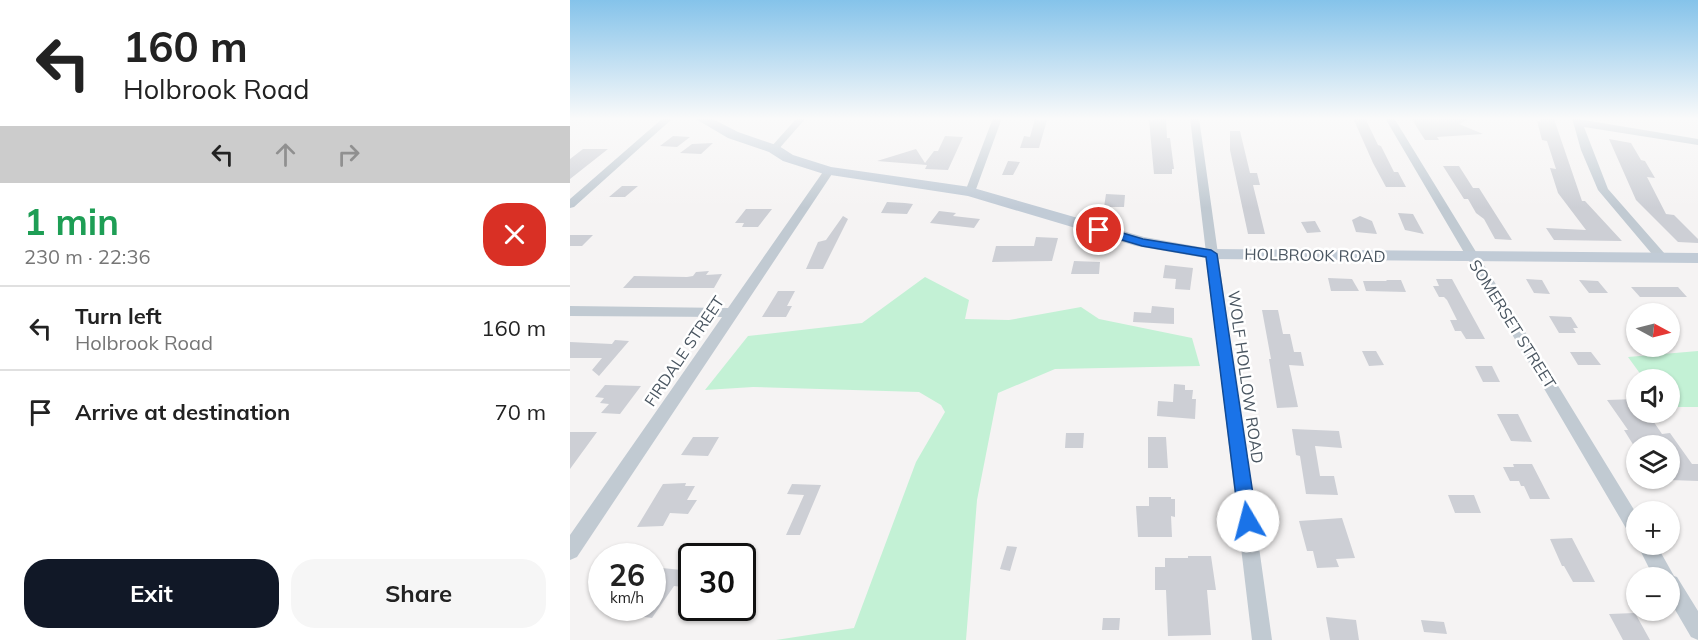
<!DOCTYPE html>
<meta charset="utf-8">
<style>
body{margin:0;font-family:Mulish,sans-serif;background:#f6f6f6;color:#222;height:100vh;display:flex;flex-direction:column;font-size:22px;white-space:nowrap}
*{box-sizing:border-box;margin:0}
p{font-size:20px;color:#767676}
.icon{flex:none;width:33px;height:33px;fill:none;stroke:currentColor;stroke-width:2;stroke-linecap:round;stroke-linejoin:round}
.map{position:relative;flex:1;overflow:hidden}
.drawer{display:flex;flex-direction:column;background:#fff;width:570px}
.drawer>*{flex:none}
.hud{background:#fff;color:#222;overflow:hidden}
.needle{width:39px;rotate:97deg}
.tools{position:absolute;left:1056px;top:303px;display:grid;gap:12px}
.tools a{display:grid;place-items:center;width:54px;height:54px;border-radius:50%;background:#fff;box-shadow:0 2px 4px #0004;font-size:30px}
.speed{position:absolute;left:18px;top:543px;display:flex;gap:12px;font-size:30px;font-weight:700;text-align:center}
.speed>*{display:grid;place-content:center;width:78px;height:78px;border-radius:50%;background:#fff;box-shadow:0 2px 4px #0004;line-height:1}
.speed small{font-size:15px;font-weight:400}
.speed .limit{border:3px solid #111;border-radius:9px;background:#fff;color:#111}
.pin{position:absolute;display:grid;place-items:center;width:51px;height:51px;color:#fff;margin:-26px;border:3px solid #fff;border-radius:50%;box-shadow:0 2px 6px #0007}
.me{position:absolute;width:66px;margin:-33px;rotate:352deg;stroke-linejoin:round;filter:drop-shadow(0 0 4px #0008)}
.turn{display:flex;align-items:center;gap:21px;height:126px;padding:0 24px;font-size:27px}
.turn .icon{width:78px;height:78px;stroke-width:2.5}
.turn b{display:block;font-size:42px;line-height:51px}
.lanes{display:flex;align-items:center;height:57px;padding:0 24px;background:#0003;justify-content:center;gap:30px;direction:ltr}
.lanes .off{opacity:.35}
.round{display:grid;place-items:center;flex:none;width:63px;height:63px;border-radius:24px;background:#f6f6f6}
.summary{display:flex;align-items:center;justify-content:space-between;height:102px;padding:0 24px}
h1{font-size:36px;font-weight:700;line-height:45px;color:#1e9e55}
.primary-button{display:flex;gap:12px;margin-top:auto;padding:12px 24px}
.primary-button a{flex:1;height:69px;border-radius:24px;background:#111827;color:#fff;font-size:24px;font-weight:700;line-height:69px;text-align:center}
.primary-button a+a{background:#f6f6f6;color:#222}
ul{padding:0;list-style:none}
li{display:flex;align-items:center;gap:18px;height:84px;padding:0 24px;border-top:2px solid #e0e0e0}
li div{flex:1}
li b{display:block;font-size:22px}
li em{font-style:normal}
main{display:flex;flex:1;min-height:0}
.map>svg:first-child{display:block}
.green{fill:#c3f1d5}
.building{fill:#cdcfd5}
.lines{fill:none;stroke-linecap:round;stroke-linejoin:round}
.street{fill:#c1cad2;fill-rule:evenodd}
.secondary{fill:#c1cbd6;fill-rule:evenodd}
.route{fill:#1a73e8;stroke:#114b97;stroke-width:1.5}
.labels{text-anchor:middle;stroke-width:5;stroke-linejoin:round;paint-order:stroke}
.street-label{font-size:16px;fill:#4a5661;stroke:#fff}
</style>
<main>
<section class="drawer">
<div class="hud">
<div class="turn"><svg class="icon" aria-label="left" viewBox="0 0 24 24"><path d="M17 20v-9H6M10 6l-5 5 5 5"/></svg><div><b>160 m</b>Holbrook Road</div></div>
<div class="lanes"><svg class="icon" aria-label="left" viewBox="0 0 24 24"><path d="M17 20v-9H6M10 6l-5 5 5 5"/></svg><svg class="icon off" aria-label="ahead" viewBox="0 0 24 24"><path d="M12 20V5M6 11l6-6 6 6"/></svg><svg class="icon off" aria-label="right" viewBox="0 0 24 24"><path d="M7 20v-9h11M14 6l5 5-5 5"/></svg></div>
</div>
<div class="summary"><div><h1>1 min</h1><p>230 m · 22:36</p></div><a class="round" style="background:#d93025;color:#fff"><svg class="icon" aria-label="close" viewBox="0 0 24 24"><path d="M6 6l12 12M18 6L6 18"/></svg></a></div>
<ul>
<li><svg class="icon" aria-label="left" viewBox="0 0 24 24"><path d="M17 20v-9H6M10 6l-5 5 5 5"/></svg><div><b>Turn left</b><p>Holbrook Road</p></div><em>160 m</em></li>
<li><svg class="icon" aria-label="arrive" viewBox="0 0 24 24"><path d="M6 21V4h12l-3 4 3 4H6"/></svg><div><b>Arrive at destination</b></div><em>70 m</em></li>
</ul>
<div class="primary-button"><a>Exit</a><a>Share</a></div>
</section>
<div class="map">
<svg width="1128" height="640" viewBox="0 0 1128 640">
<rect width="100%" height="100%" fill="#f5f3f3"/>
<path class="green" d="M355,277L399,300L395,319L439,320L511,307L529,319L622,338L630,366L485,369L428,393L407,500L396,640H206L284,628L346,462L375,412L371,405L349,392L183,387L135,390L178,336L292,323Z
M1128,351V407H1100V380L1074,379L1058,357Z"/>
<path class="building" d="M596,118L597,138H600L604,169H602V174H584L579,120Z
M783,118H795L808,145L811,146L824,172H828L836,187H816L803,163Z
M841,118H900L889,124L913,134L867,137L869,140H855Z
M970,118L984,119L1012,201H1015L1052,241L984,240L976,228L1016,230L988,193L980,168L986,169L977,141L972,140L967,121L971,122Z
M465,119L477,120L469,148H450L454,136L460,137Z
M660,131H670L680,173H687L690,185H683L695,234H678L660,150Z
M103,136L120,137L107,147L90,146Z
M375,136L393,137L378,170L355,169L357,165L307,161L346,149L355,163L364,151H368Z
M1039,139L1061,143L1071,160L1075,161L1085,178L1077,177L1096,214L1104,215L1128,239V243L1108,242L1066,200Z
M143,143L131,154L110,153L122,144Z
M13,149H38L0,179V159Z
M438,161L450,162L443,175H432Z
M873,166H889L903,188H909L942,240L925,239L914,219L906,213L898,199H894Z
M52,186H68L55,197H39Z
M536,194L555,195L554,207H534Z
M317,202L335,203L343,204L337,214L311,213Z
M176,209H202L188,227H172L174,223H165Z
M369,211L386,213L383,216L410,219L404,228L360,223Z
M828,213L843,214L854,234L835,230Z
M273,216L278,219L253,269H236L248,242L256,240Z
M790,216L802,221L807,234L786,232L782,220Z
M745,221L751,232L737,233L731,222Z
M0,235H23L12,246H0Z
M466,237L488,238L482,261L422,262L426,246H464Z
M504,261L530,262L529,274H501Z
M595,265L623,268L620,290L605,289L606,279L593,278Z
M139,271L136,275L152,274L144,288H53L64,276L117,277L123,276L126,272Z
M758,278L782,279L789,291H761Z
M866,279H882L915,339H896L891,331H885L880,320H887L877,300L874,297H869L863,286H869Z
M956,279L972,280L980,294L964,293Z
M816,280H831L836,292L796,291L793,281H817Z
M1009,280L1028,281L1038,293H1019Z
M1061,287H1108L1117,297H1070Z
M208,291H225L217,306H222L216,317H192Z
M582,306L604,308V324L563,322L564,312L581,313Z
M692,310H708L713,334H720L724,352H731L734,366L719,365L728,407L707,408L699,359H701Z
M979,316L1001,317L1008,328H1003L1006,333H989Z
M45,340L59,341L29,376L22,370L32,358H0V342L42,344Z
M792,351H806L814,365L799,366Z
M1000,352H1021L1031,365H1008Z
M905,366H922L930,382H913Z
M604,384L615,385V390H623L622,399H626L625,419L587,416L588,401L603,402Z
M35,385L71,386L50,414L31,413L39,404L30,403L34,398L25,397Z
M1066,399V412H1077L1092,434L1100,433L1122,464H1128V481L1100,480V446H1064L1054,430H1058L1037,400Z
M927,414H948L962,442L941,441Z
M722,429L769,431L772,448L745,446L750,476H764L768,495L736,494L730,456L726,455Z
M0,432H27L0,469Z
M496,433H514L513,448H495Z
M123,437H149L138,456L111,455Z
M578,437H596L598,468H578Z
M943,464H962L980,499H960L954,486H951L949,481H940L933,467H944Z
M116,483L115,486H125L117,500H127L118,514L100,513L93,526L67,527L93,484Z
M222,484L251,485L230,535H216L234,495L217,494Z
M878,495H904L911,513H885Z
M579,497H601V499H605V517L601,516L602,537H568L566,506H579Z
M772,518L785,558L766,559L769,567L747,568L743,551H737L729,521Z
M1002,538L1025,582H1003L994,566H992L980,539Z
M437,546L447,547L440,571L430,569Z
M618,556H641L646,590H637L641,635L598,636L596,590H585V567H595V558H618Z
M82,567L122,571V574L113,587L104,586L82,618L53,614L54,608H82Z
M1065,613L1080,640H1053L1039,614Z
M756,617L786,620L789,640H760Z
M533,618H550L549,630H532Z
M851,620L874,622L877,634L854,632Z"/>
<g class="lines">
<path class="street" d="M93,118H103L4,207L0,208V199Z
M227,118H236L207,151H201V147Z
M423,118H432L405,192L404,194H396L395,192Z
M620,118H629L702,640H682Z
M815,118H824L1066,513V537L1060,535Z
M1002,118L1128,139V145L1014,127L1038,189L1095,254L1097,257L1095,260H1087L1028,190L1011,150Z
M259,168L264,171L7,557L0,560V535L152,317L0,316V306L158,308L255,169Z
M1067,544H1086L1104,576L1107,577L1128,611V640L1121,637L1100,601V578H1084Z"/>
<path class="secondary" d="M124,118H141L168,132L209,146L223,155L261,167L400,187L574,237L641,249L1128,253V263L641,259L566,246L398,196L254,174L213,161L199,152L158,138Z"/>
</g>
<linearGradient id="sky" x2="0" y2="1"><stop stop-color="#85c3ea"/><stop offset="0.57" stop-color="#fafafa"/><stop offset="1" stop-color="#fafafa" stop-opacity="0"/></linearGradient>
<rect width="1128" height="208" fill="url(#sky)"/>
<path class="route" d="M529,226L573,239L641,250L647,254L687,521L684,527L678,530L671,527L669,521L636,257L572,246L525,232V227Z"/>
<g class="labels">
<g class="street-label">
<text transform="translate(745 255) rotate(1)" y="6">HOLBROOK ROAD</text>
<text transform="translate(943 324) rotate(58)" y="6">SOMERSET STREET</text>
<text transform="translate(114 351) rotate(-56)" y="6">FIRDALE STREET</text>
<text transform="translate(676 377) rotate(82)" y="6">WOLF HOLLOW ROAD</text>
</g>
</g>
</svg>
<div class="tools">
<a><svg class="needle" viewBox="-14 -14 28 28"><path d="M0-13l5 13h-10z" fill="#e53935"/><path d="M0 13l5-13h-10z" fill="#767676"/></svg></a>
<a><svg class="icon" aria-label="sound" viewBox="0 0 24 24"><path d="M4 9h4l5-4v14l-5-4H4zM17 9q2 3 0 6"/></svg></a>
<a><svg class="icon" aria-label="layers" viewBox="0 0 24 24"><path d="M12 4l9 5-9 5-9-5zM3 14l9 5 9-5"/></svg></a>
<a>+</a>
<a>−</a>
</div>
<div class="speed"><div>26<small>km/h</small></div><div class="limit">30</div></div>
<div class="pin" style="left:529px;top:230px;background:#d93025"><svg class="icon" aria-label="arrive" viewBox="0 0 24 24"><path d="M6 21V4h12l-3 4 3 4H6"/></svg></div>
<svg class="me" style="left:678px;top:521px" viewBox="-20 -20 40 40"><circle r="19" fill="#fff"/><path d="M0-13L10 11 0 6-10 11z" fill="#1a73e8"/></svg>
</div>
</main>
